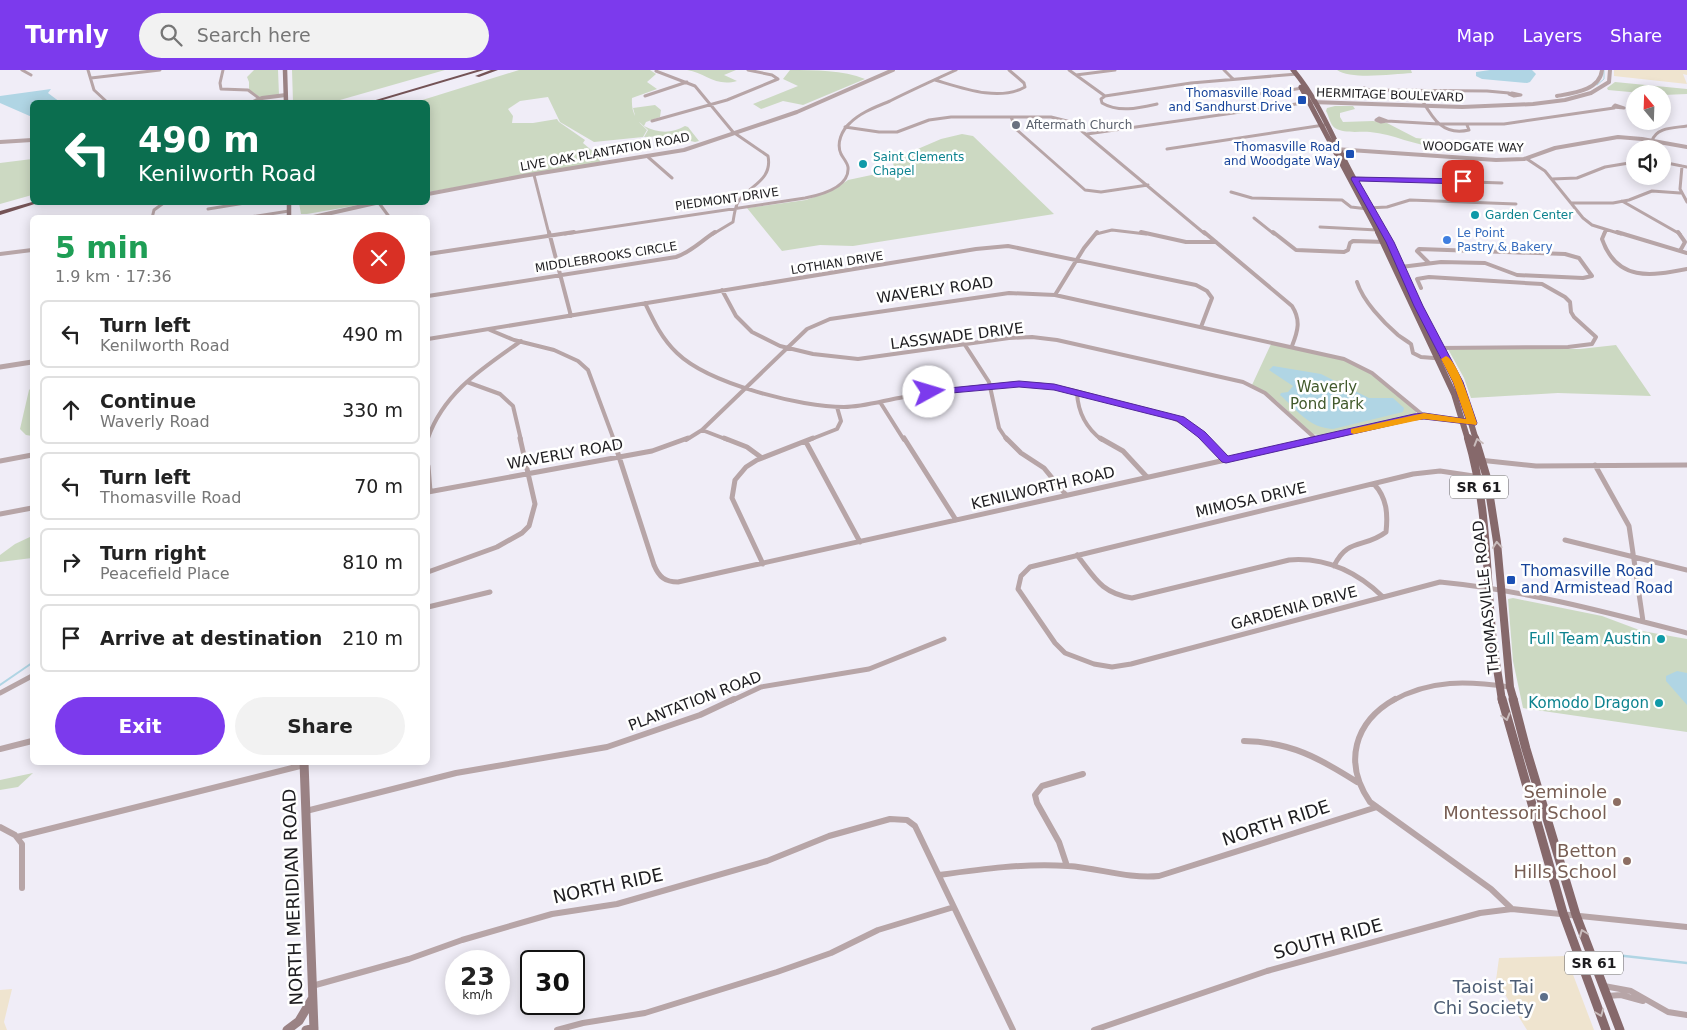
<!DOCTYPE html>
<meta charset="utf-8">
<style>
body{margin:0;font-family:"DejaVu Sans",sans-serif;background:#f2f2f2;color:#222;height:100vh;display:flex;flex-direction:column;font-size:19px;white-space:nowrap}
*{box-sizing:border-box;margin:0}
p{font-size:16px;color:#767676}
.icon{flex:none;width:28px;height:28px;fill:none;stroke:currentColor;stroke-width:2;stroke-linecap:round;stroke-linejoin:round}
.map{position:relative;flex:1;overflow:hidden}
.drawer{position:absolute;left:30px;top:145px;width:400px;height:550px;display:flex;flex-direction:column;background:#fff;border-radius:8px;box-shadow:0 2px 12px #0003}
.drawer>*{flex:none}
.top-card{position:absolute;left:30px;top:30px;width:400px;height:105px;border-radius:8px;box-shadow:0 2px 12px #0003;background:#0b6e4f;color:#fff;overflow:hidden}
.needle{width:32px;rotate:341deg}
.tools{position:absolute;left:1626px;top:15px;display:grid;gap:10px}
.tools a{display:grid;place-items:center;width:45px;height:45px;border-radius:50%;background:#fff;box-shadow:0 2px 12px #0003;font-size:25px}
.speed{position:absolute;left:445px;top:880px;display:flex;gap:10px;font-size:25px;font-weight:700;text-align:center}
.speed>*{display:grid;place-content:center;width:65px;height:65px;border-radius:50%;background:#fff;box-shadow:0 2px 12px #0003;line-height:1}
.speed small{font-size:12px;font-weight:400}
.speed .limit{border:2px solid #111;border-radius:8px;background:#fff;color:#111}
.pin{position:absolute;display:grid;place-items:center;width:42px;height:42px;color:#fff;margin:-21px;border-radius:10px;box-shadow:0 2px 8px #0006}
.me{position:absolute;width:55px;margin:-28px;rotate:84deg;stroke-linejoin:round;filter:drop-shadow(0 0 4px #0008)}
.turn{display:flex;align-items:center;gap:18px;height:105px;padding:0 25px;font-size:22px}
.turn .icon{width:65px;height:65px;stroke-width:2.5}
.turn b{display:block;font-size:35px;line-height:42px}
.round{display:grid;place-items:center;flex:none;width:52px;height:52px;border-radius:26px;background:#f2f2f2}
.summary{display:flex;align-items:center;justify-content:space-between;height:85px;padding:0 25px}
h1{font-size:30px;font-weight:700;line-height:38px;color:#1e9e55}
.primary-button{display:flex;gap:10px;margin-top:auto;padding:10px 25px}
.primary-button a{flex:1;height:58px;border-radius:30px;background:#7c3aed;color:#fff;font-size:20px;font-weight:700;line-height:58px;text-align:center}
.primary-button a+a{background:#f2f2f2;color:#222}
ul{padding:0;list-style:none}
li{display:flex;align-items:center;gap:15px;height:68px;margin:0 10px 8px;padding:0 15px;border:2px solid #e0e0e0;border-radius:8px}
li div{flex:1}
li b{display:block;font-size:19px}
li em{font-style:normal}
header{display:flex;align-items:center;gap:30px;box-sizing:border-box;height:70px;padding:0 25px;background:#7c3aed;color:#fff}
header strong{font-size:24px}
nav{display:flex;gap:28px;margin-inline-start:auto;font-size:18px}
.search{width:350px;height:45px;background:#f2f2f2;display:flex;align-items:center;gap:12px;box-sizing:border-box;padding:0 18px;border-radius:28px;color:#767676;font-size:19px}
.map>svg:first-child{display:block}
.commercial{fill:#efe4cf}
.green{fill:#ccd9c2}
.water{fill:#b0d5e4}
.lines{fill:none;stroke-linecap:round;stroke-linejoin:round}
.stream-far2{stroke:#b0d5e4;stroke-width:1}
.stream-far1{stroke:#b0d5e4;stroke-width:2}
.stream{stroke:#b0d5e4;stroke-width:2.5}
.minor-far3{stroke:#b7a5a7;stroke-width:3}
.minor-far2{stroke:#b7a5a7;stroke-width:4}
.minor-far1{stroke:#b7a5a7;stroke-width:5}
.minor{stroke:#b7a5a7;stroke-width:6}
.tertiary-far1{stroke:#b7a5a7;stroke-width:4}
.tertiary{stroke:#b7a5a7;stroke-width:5}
.secondary-far1{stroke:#9a8284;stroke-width:4.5}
.secondary{stroke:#9a8284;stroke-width:9}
.primary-far3{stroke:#86696b;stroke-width:5}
.primary-far2{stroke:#86696b;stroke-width:6}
.primary-far1{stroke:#86696b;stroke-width:8}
.primary{stroke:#86696b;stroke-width:9}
.motorway{fill:#745356;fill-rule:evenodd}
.oneway{stroke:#c9bcbc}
.route{fill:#7c3aed;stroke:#51269a}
.slow{fill:#f59e0b}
.transit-dot{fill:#1a4fb4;stroke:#fff;stroke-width:2}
.worship-dot{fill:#6b7280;stroke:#fff;stroke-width:2}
.culture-dot{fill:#0f9aa8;stroke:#fff;stroke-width:2}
.shop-dot{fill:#3f7fe0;stroke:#fff;stroke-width:2}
.education-dot{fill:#8d6e63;stroke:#fff;stroke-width:2}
.service-dot{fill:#5c6f8a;stroke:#fff;stroke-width:2}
.labels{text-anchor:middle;stroke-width:5;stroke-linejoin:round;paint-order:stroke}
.far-transit-label{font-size:12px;fill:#164399;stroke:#fff;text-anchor:end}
.far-street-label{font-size:12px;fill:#1e1d20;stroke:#fff}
.far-worship-label{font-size:12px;fill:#5b616d;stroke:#fff;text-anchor:start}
.far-culture-label{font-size:12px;fill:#0d838f;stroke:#fff;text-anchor:start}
.far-shop-label{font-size:12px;fill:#366cbe;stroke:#fff;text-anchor:start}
.shield{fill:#fff;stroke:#626163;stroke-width:1}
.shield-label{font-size:14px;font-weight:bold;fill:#1e1d20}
.street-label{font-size:15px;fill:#1e1d20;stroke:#fff}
.park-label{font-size:15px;fill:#425a2d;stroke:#fff}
.transit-label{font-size:15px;fill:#164399;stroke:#fff;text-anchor:start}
.culture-label{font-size:15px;fill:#0d838f;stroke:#fff;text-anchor:end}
.near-education-label{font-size:18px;fill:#785e54;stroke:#fff;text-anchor:end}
.near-street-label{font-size:18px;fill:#1e1d20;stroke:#fff}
.near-service-label{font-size:18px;fill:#4e5e75;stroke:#fff;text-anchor:end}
</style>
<header>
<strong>Turnly</strong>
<div class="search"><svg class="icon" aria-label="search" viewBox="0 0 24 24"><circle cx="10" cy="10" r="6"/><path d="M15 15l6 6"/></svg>Search here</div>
<nav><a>Map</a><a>Layers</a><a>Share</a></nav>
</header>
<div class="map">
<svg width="1687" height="960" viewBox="0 0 1687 960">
<rect width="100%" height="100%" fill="#f0edf7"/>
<path class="commercial" d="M1614,0H1687V5L1683,4L1687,14L1614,6Z
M1566,886L1594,960H1527L1496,910L1499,888Z
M12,919L4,952L7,960H0V920Z"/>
<path class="green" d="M254,0H278L279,25L261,28L249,20V12L247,7Z
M292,0H445L333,32H293Z
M519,0H650L656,4L647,12L657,19L632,28C631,43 636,50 647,60L643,67L594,72L560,52L548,27L520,31L508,39L513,46L512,53H533L557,49L559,52L585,70L583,73L596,84L601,93L428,122V32H416Z
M687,0H736L724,5L737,11C715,17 706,3 687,0Z
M790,0C815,0 843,0 865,9L803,35L783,31L761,39L753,34L798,16L783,9Z
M1337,0H1411L1412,3C1394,4 1351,10 1337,0Z
M1615,12L1687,19V24L1663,25L1608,20L1607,18Z
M655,35L661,40L660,47L646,52L644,56C658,63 671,64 685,56L688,57L699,71L695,72L668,66L644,67L648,60L636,49L633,38Z
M1335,36H1353L1355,39L1340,43V47L1343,52L1373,51L1387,53L1416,68L1434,70L1439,77C1414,76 1394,64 1370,62C1360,61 1345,64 1335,58C1330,55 1329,46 1326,41L1327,38Z
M962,64L973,66L1054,144L853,176L820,175L782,181L747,138L806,130L833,120L848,110L895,100L892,90L941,69Z
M32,89V125L0,134V93Z
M299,133H370L307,144H301Z
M1271,274L1343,290L1371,304L1416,341V345L1324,366L1312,364L1277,331L1252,315Z
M1616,275L1651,326L1558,323L1471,328L1464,308L1448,279H1580Z
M32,317V366L26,365L20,359L29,320Z
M32,466V488L0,492V485L15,474Z
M1513,528L1602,546L1642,561L1687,569V662L1523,638L1513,591L1508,529Z
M33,703L18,717L0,720V710Z"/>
<path class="water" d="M1490,0H1532L1536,4L1530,12L1527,13L1482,9L1476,6V2Z
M51,19L48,23L60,32H32V47L0,33V26Z
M1273,296L1321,304L1369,328H1393L1404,338L1403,342L1333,359C1309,358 1297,340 1280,325L1281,323L1288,322L1293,316L1269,300Z
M1677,601L1687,603V635L1666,611V606Z"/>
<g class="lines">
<path class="stream-far2" d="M1597,15L1604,9V0"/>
<path class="stream-far1" d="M0,615L32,593"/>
<path class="stream" d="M1598,883L1687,893"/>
<path class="minor-far3" d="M22,0L31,5
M88,0L94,20L107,32
M223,0L220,13L221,19L248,20L260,29
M1069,0L1105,26
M1224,0L1233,9
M656,1L695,16L733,62L768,86C773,111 748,116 738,132C735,137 734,146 733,152L713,164
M1076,5L1115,0
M91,8L160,0
M935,10C962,18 999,32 1025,17L1024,13L1009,0
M1364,18L1372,21L1361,20Z
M1372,20L1487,21L1509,23
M1416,20C1430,42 1438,67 1469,60L1467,55
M1512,23L1521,25L1514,26L1509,24Z
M645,26L687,12
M1105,26L1191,13L1297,4
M1105,26L1101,29L1102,33C1119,43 1139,38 1157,34
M1202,27L1231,22L1267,24L1302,18
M1615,35L1624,38L1613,37Z
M1011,47L1017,60L1085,120L1101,122L1148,115
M1379,48L1387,51L1381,52L1376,50Z
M652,51L727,30L778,9L772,5L748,0
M1387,51L1438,54H1504L1614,38
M845,57L879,62H897L929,50L951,47H1051L1071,52L1205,164
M1087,64L1310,32
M1652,71C1656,57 1674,58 1687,56
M1167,79L1324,55
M648,87L672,108
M1527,89L1545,101L1583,148L1592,155L1621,164
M1662,92L1687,97
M1682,96L1680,119L1687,132
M534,105L549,164
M1351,108L1502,113
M1552,109L1577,108L1605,97L1635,92
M1231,122L1252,128L1342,130L1351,137L1368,139
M1622,131L1680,164
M379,133L390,148
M1571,133H1613L1629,130L1652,121L1680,123
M1368,138L1387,137L1410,130L1516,134
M208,139L251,132
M152,148L154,140L165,132
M244,148L289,141
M1254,148L1274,164
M1320,157L1377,160
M565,164L805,128C820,125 850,118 848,97C847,92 843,88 841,84C836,73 842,60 850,53C861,42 876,37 890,31C912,20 934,10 956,0
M1096,164L1112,160L1146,164
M1604,164L1606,160"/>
<path class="minor-far2" d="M549,162L571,246
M1141,162L1186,172H1216
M1204,162L1292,236C1301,250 1298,261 1292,276
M1273,162L1296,180L1344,182L1348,180L1350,173L1353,171L1385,172
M1605,162L1602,169C1617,212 1651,206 1687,199
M1617,162L1687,183
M1678,162L1685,172L1680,181
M0,184L32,180
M428,184L574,162
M1401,197L1441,192L1485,193L1517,205L1583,208L1592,206L1579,188L1565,184L1419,179L1417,181L1429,193
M1357,212C1363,231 1383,252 1398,265C1402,268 1407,271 1411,274L1413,283L1421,287L1446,289
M1421,218L1417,209L1429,207L1542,214L1565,227L1570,232L1571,242L1574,247L1596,267L1592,274L1568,277L1438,278
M722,220L736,246L752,262L780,276L813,284L858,289L1009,268L1032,267L1057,270L1243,312L1265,323L1316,369
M1055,225L1084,178L1097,162
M428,226L676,187C691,182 701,171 715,162
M645,233C654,252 662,269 677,283C709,314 801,337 844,337C864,337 885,330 904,327C945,321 987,314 1028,314C1059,314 1091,326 1121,333C1153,341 1181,346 1206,370
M490,260L514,270L554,280L578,291L588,300L614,370
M428,269L976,179L1008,176L1196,215L1207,221L1212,228L1201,257
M965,275L989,312L999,358L1007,370
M467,312L500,324L513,336L521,370
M1077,323C1078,342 1086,358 1102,370
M880,332L904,370
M702,360L728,370
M428,368C444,322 483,298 521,271
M686,370L702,360L807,259L830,249L1009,223L1055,225L1344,289L1372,303L1424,346L1472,353
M809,370L837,359L841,351L837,337
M1318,370L1424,346"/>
<path class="minor-far1" d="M613,368L654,495C659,507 665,512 678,512L1324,368
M724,368L747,377L762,388
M904,368L956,450
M1006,368L1021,383L1044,398L1066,425
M1100,368L1123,381L1147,407
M1205,368L1226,390
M806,372L860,472
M1479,390L1536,396L1687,395
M0,391L32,385
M1595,395L1629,456L1643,551
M428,396L430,421
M1487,408L1440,401L1413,404L1030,497L1021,506L1018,519L1055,573L1065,583L1094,594L1112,597L1131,594L1440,512C1523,520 1606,542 1687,563
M428,422L652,381L688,368
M0,444L32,438
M1565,470L1687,500
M1077,485C1095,508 1101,523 1132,528L1289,490C1326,487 1357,502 1383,527
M763,494L732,428L735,410L746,397L757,390L813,368
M1334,496C1348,467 1364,479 1386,462C1388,444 1387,428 1374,414
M428,502L497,477L522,463L529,456L535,434L520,368
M428,537L490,522
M0,623L32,606
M731,631L761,617L869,599L944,569
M1392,631C1431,609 1468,611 1510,617"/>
<path class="minor" d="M1395,629C1354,652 1343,693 1370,732L1491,819L1512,839
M1244,671C1291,672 1319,688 1357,712
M0,679L32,671
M306,741L456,703L607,677L700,645L734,629
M0,757L15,765L22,774V818
M17,767L304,695
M1067,796L1059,772L1037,733L1035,725L1042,716L1083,704
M939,805C982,799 1025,793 1068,796C1099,798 1127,809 1159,806L1377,737
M312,916L409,889L462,870L552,844L617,834L767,791L829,766L890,749L907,750L915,756L1013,960
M1604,916L1631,921L1668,942L1687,945
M1607,926L1621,925L1643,931
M557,960L583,953L645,943L777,902L831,883L878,860L954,837
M1094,960L1267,901L1480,843L1512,839L1687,857"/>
<path class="tertiary-far1" d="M1557,26C1574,23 1600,20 1602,0
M253,32L262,28L286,25
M1311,32L1462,37L1533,34L1565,30L1591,23L1609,12L1610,0
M0,72L32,70
M1335,79L1496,90L1524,89L1555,78L1618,67L1642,69L1687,77
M428,124L523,106L684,80L797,42L893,0
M309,148L380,132"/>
<path class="tertiary" d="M0,297L32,292"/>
<path class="secondary-far1" d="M285,0L286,32
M289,132V148"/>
<path class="secondary" d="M304,692L314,960
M287,960L299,951L312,929
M306,960L314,958"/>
<path class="primary-far3" d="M1293,0C1316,27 1330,61 1346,93C1358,117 1372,140 1385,164
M1301,17L1379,164"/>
<path class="primary-far2" d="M1378,162L1454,324L1468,370
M1384,162L1463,326L1476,370"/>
<path class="primary-far1" d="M1468,368C1487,432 1486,497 1492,562C1494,585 1499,608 1502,631
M1475,368L1487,408L1497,472L1510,617L1514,631"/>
<path class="primary" d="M1502,629L1563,843L1606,960
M1513,629L1526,679L1576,845L1620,960"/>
<path class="motorway" d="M477,0H484L376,32H369Z
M491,0H498L479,7L475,6Z
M32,132H41L0,145V141Z"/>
</g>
<defs><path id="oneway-chevron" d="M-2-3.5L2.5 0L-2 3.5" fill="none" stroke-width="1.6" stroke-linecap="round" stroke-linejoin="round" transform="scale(1.25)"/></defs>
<g class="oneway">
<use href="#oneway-chevron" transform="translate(1478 372) rotate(-106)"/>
<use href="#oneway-chevron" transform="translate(1497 475) rotate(-95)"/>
<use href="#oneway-chevron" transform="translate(1506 647) rotate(74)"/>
<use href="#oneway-chevron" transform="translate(1583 863) rotate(-111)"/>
<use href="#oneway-chevron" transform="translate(1600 943) rotate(69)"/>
</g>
<path class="route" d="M1352,107L1463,109L1467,111L1463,114L1359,111L1394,172L1423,236L1463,312L1477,353L1476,355L1424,349L1414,350L1226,393L1222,392L1198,367L1177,351L1054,320L1019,317L929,325L924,322L929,320L1019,311L1054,314L1184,347L1205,362L1228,386L1414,344L1424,343L1466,349L1453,312L1414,236L1386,172L1351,109Z"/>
<path class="slow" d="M1446,286C1458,290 1472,339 1477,353L1476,355L1424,349L1354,364L1351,363V359L1424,343L1466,349L1453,312L1441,289Z"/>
<g class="transit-dot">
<rect x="1297" y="25" width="10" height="10" rx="2.5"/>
<rect x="1345" y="79" width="10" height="10" rx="2.5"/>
<rect x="1506" y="505" width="10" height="10" rx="2.5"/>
</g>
<circle class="worship-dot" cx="1016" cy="55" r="5"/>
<g class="culture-dot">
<circle cx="863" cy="94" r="5"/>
<circle cx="1475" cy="145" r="5"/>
<circle cx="1661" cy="569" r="5"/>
<circle cx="1659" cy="633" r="5"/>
</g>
<circle class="shop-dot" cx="1447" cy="170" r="5"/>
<g class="education-dot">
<circle cx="1617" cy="732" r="5"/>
<circle cx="1627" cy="791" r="5"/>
</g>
<circle class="service-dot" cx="1544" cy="927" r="5"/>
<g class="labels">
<g class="far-transit-label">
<text x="1292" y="27">Thomasville Road<tspan x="1292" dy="14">and Sandhurst Drive</tspan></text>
<text x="1340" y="81">Thomasville Road<tspan x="1340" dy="14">and Woodgate Way</tspan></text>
</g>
<g class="far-street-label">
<text transform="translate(1390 25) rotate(2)" y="4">HERMITAGE BOULEVARD</text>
<text transform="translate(1473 77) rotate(1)" y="4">WOODGATE WAY</text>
<text transform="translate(605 82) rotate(-10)" y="4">LIVE OAK PLANTATION ROAD</text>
<text transform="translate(727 129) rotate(-8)" y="4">PIEDMONT DRIVE</text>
<text transform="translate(606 187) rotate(-9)" y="4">MIDDLEBROOKS CIRCLE</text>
<text transform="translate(837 193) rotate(-9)" y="4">LOTHIAN DRIVE</text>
</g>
<g class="far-worship-label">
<text x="1026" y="59">Aftermath Church</text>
</g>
<g class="far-culture-label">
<text x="873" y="91">Saint Clements<tspan x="873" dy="14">Chapel</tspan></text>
<text x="1485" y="149">Garden Center</text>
</g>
<g class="far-shop-label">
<text x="1457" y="167">Le Point<tspan x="1457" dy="14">Pastry &amp; Bakery</tspan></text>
</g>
<g class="shield">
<rect x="1450" y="405.5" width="58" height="23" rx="4"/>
<rect x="1565" y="881.5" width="58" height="23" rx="4"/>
</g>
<g class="shield-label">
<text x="1479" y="422">SR 61</text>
<text x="1594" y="898">SR 61</text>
</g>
<g class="street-label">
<text transform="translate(935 220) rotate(-8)" y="5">WAVERLY ROAD</text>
<text transform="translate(957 266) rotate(-7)" y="5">LASSWADE DRIVE</text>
<text transform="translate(565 384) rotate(-10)" y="5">WAVERLY ROAD</text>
<text transform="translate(1043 418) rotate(-13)" y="5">KENILWORTH ROAD</text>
<text transform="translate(1251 430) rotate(-13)" y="5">MIMOSA DRIVE</text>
<text transform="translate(1486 527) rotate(-96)" y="5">THOMASVILLE ROAD</text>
<text transform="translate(1294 538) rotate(-15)" y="5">GARDENIA DRIVE</text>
<text transform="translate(695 631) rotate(-21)" y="5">PLANTATION ROAD</text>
</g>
<g class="park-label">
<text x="1327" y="322">Waverly<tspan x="1327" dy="17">Pond Park</tspan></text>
</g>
<g class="transit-label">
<text x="1521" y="506">Thomasville Road<tspan x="1521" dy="17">and Armistead Road</tspan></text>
</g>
<g class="culture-label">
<text x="1651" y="574">Full Team Austin</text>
<text x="1649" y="638">Komodo Dragon</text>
</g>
<g class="near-education-label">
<text x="1607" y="728">Seminole<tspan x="1607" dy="21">Montessori School</tspan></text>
<text x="1617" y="787">Betton<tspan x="1617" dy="21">Hills School</tspan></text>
</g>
<g class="near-street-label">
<text transform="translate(1276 753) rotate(-18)" y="6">NORTH RIDE</text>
<text transform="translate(608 816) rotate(-12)" y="6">NORTH RIDE</text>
<text transform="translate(293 827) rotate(-92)" y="6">NORTH MERIDIAN ROAD</text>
<text transform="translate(1328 869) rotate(-15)" y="6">SOUTH RIDE</text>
</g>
<g class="near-service-label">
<text x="1534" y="923">Taoist Tai<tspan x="1534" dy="21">Chi Society</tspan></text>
</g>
</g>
</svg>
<div class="tools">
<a><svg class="needle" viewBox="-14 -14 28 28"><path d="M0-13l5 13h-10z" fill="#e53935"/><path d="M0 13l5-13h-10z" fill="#767676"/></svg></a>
<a><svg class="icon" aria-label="sound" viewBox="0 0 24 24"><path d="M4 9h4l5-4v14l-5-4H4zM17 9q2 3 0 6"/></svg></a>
</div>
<div class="speed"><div>23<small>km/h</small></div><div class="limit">30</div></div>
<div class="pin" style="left:1463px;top:111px;background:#d93025"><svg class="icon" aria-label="arrive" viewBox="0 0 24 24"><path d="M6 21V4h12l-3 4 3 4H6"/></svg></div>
<svg class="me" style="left:929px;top:322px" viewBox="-20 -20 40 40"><circle r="19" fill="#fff"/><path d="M0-13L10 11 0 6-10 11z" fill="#7c3aed"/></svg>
<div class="top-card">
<div class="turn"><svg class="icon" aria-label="left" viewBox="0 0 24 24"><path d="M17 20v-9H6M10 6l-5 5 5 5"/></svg><div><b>490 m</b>Kenilworth Road</div></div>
</div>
<section class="drawer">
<div class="summary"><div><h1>5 min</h1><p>1.9 km · 17:36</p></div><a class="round" style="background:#d93025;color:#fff"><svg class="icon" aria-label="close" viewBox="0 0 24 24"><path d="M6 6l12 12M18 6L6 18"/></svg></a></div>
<ul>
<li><svg class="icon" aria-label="left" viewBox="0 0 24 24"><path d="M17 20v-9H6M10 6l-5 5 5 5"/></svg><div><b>Turn left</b><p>Kenilworth Road</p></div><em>490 m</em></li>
<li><svg class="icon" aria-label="ahead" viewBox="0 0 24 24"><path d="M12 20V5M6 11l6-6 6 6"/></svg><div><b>Continue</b><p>Waverly Road</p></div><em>330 m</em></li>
<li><svg class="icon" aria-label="left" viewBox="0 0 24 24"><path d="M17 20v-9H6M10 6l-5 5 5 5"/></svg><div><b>Turn left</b><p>Thomasville Road</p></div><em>70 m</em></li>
<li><svg class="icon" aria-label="right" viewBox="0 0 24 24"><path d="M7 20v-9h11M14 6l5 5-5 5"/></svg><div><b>Turn right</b><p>Peacefield Place</p></div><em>810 m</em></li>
<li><svg class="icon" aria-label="arrive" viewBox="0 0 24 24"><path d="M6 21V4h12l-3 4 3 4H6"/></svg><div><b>Arrive at destination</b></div><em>210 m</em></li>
</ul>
<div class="primary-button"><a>Exit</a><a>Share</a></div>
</section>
</div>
